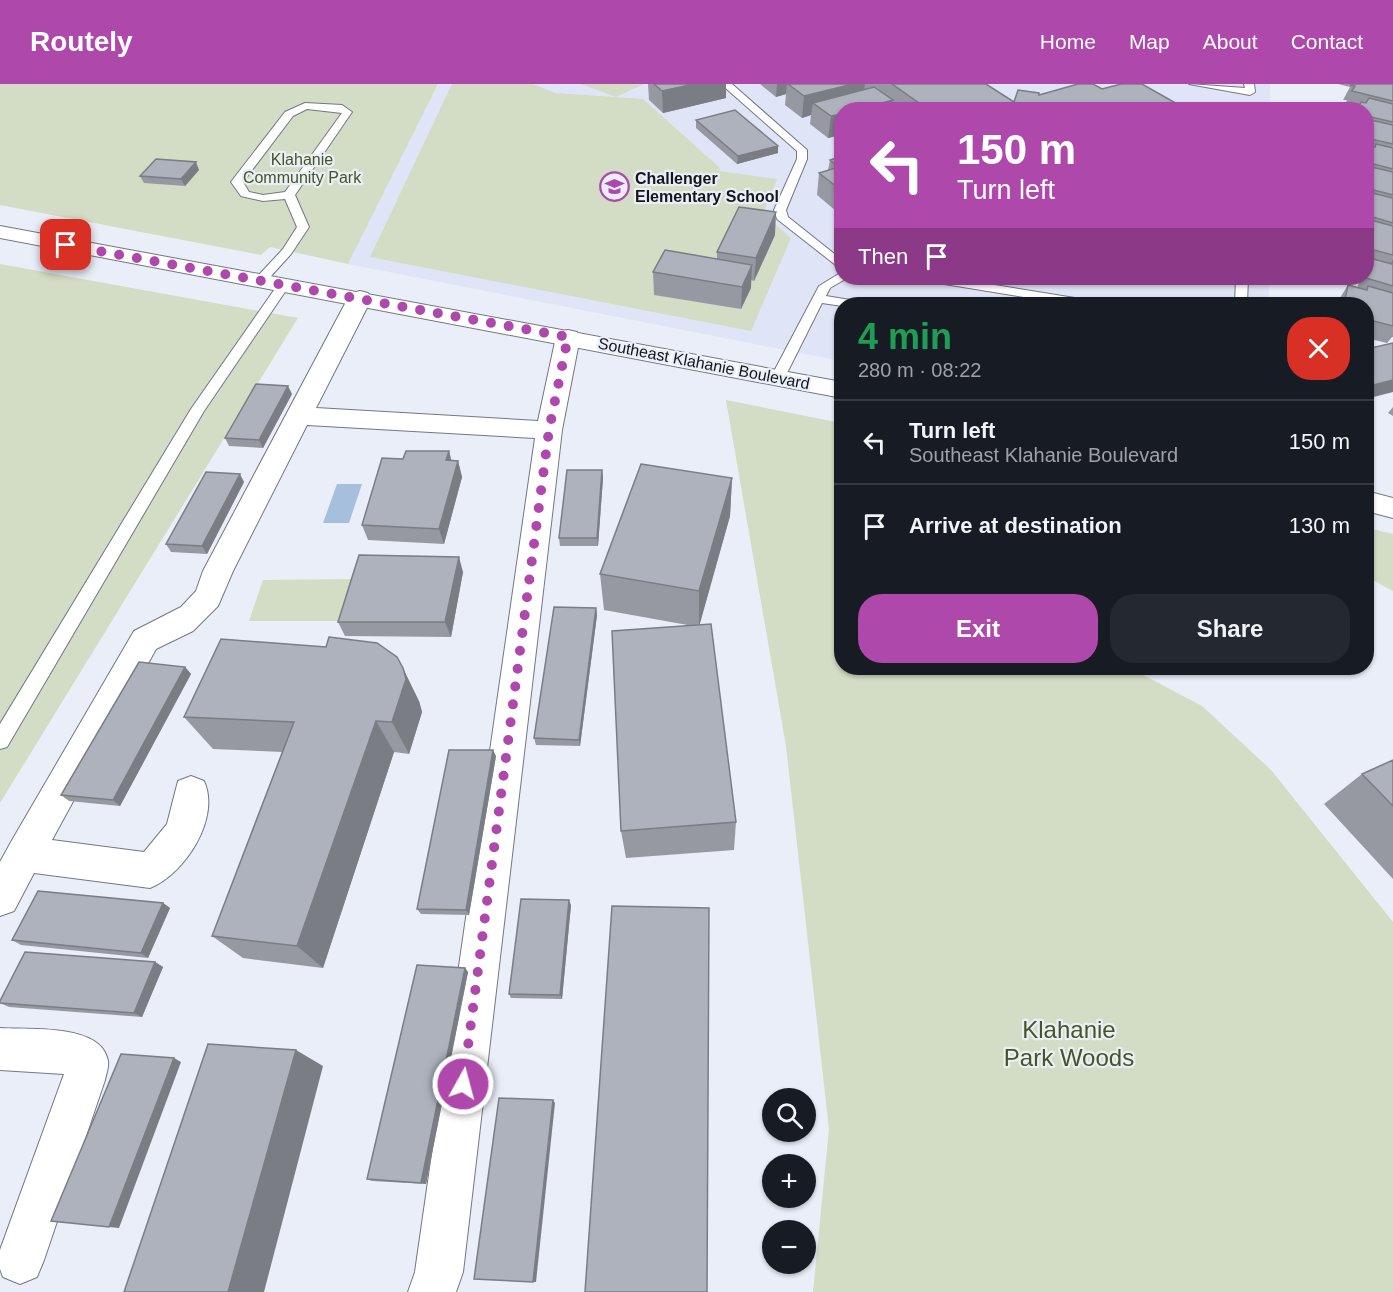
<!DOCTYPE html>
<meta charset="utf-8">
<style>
body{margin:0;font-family:Helvetica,sans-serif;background:#242831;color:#f1f3f6;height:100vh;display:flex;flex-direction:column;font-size:22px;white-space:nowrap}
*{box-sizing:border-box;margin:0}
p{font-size:20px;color:#9ea1a6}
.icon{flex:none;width:33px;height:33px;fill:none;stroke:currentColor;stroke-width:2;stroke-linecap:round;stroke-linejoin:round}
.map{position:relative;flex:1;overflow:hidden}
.sheet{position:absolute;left:834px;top:213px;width:540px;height:378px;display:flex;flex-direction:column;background:#171b24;border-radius:24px;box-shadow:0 2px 4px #0004}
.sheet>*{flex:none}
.guide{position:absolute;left:834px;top:18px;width:540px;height:183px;border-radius:24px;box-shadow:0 2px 4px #0004;background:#af48ab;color:#fff;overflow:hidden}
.fabs{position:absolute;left:762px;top:1004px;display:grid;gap:12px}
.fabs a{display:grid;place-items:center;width:54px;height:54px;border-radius:50%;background:#171b24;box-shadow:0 2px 4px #0004;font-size:30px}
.pin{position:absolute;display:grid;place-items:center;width:51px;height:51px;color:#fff;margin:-26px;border-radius:12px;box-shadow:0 3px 9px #0006}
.me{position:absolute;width:66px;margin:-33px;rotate:7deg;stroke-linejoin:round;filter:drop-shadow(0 0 4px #0008)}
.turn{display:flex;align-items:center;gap:21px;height:126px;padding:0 24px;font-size:27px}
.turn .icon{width:78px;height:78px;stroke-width:2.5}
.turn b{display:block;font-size:42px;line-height:51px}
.then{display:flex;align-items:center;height:57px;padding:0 24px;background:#0003;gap:12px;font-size:22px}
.round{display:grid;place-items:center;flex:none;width:63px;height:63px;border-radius:24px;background:#242831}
.overview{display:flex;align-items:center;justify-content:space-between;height:102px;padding:0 24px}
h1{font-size:36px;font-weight:700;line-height:45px;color:#1e9e55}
.action{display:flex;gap:12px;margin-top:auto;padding:12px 24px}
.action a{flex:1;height:69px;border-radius:24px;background:#af48ab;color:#fff;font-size:24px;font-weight:700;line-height:69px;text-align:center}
.action a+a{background:#242831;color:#f1f3f6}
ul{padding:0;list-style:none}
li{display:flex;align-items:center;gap:18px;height:84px;padding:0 24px;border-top:2px solid #363941}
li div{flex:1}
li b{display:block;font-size:22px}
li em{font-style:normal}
header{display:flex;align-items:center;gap:36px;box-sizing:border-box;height:84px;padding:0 30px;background:#af48ab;color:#fff}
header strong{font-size:28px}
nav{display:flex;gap:33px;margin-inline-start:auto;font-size:21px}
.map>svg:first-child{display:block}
.built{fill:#dfe5f7}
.green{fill:#d3dcc4}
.water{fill:#a6bfdd}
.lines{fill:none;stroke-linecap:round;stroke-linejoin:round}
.service-casing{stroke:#747781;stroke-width:2}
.minor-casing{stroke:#747781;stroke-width:2}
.tertiary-casing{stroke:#747781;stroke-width:2}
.service{fill:#fff;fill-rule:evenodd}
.minor{fill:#fff;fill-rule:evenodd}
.tertiary{fill:#fff;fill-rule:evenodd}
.wall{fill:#9699a2}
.shaded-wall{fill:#7a7d84}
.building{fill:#aeb2bc;stroke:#7a7d84;stroke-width:1.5}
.route{stroke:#af48ab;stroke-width:10;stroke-dasharray:0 18}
.labels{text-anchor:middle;stroke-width:4.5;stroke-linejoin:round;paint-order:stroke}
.far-park-label{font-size:16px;fill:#465621;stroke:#eaeef8}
.far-poi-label{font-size:16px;font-weight:bold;fill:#141619;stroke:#eaeef8;text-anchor:start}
.far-street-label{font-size:16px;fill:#141619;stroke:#eaeef8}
.near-park-label{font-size:24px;fill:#465621;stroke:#eaeef8}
</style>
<header>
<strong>Routely</strong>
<nav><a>Home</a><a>Map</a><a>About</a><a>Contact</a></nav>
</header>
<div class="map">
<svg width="1393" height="1208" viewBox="0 0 1393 1208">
<rect width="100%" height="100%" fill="#eaeef8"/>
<path class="built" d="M438,0H1270V25L842,26V194H1269V220H842L841,277L348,180Z"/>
<path class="green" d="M0,0H438L348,180L270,163L261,171L0,121Z
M452,0H533L555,9L643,15L720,84L719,87L777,95L763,130L791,154L751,247L370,173Z
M581,0H644L616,13Z
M0,180L298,234L0,719Z
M726,316L841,339L842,584H1130L1202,622L1271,686L1393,838V1208H813L829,1045L786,662Z
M1367,444L1393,450V507L1367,493Z
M366,495L355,537H249L263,496Z"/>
<path class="water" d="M337,400H362L349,439H323Z"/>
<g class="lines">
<defs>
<path id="service" d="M721,0H732L807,66V75L786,126L788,133L842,176V186L777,135L774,126L797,75V67Z
M1189,0L1245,4L1244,0H1254L1255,8L1250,11Z
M305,19L342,21L352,28L295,111L309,143L291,170L263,201H255V195L283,165L297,143L285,115L263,117L241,112L231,98L285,28ZM307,25L342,29L285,108L263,111L249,108L243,98L293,32Z
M842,188V194H847L830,204L826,212L850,216L856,220L842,222L822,219L785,293L778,297L773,296L771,293L819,202Z
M926,194H951L1087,216L1093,220H1067L932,198Z
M1236,194H1248L1247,220H1235Z
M283,198L289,202L204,327L7,663L0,665V640L191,325L279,199Z"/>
<path id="minor" d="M360,207L368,209L372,214L316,324L538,337L556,253L559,248L568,246L577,248L580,253L562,346L463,1188L456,1208H408L415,1188L535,354L307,341L233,487L218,522L193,547L156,565L52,756L144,768L167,740L178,697L191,692L204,697C221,734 185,790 150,804L34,789L14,827L0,832V778L11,758L134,547L181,523L196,507L203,487L348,214L352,209Z
M0,944C29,946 102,939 108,977C109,983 106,991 105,996L44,1176L37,1193L20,1200L3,1193L0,1185V1166L64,990L0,986Z"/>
<path id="tertiary" d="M0,142L842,298V314L0,154Z
M1366,407L1393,414V434L1366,427Z"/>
</defs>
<use href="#service" class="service-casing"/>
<use href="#minor" class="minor-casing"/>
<use href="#tertiary" class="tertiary-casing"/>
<use href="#service" class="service"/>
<use href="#minor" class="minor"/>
<use href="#tertiary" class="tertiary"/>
</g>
<path class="wall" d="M648,0H726V14L663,29L649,16Z
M760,0H986L1014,18L1039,11L1102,5L1188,26H894L892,24L891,26H842V64L839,62L840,51L828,54L810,40L811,31L802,34L785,21L786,10L776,13Z
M1338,0H1393V253H1392L1387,259L1366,254V220H1337L1338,217L1348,201L1357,204L1361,194H1366V184L1368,183L1366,182V26H1357L1344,22L1347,16H1343L1350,3Z
M696,36L778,69L737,80L696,44Z
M842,72V132L817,111L819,89L828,86L830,76Z
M199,86L185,102L144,99L140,92Z
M775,151L754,197L751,196V204L741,225L654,211L653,188L717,175V168Z
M1143,194H1159L1148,197Z
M292,310L263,364L229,362L225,354Z
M1393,323V332L1388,329Z
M449,367L451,377H458L462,393L444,460L368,456L362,441L403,375Z
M602,386L603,394L598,462H560L559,454Z
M732,394L730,432L699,541L736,738L734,766L626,774L621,747L693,542L604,526L600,490Z
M244,398L207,470L171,468L166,460Z
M463,488L451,553L345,552L338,538Z
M596,524L597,531L580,662L536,661L534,654Z
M185,583L191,590L120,722L69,717L61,711Z
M419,617L422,628L409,670L394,668L323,884L243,874L212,852L282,668L213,665L184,633Z
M496,672L469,831L421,830L417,825Z
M1393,676V795L1324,720L1362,690Z
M163,819L170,824L148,874L21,861L12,856Z
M571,821L562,915L511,914L509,910Z
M155,878L163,883L142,933L9,923L0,919Z
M465,884L468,888L426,1100L372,1097L367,1095Z"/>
<path class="shaded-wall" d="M694,0H726V14L663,29L662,7Z
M777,0H787L786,10L776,13Z
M853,0H865L862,18L813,19L811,31L802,34L804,12Z
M893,16L891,26H857Z
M842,30L840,51L828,54L831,32Z
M778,62V69L737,80L738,72Z
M196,78L199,86L185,102L181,95Z
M776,128L775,151L754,197L756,174Z
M752,181L751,204L741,225L742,203Z
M1150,194H1159L1148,197Z
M1393,296V308L1366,315V303Z
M288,302L292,310L263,364L259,356Z
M449,367L453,383L446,376Z
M458,377L462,393L444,460L439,445Z
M602,386L603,394L598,462L597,454Z
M240,390L244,398L207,470L202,462Z
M732,394L730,432L699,543V507Z
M459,473L463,488L451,553L445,538Z
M596,524L597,531L580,662L579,656Z
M185,583L191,590L120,722L113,716Z
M403,584L419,617L422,628L409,670L392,638Z
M376,637L394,668L323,884L297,862Z
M493,666L496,672L469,831L466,826Z
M569,816L571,821L562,915L560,911Z
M163,819L170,824L148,874L141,869Z
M155,878L163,883L142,933L134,929Z
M465,884L468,888L426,1100L421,1099Z
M296,966L323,982L264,1208H228Z
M174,974L181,978L119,1144L109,1143Z
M553,1016L555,1019L536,1198H533Z"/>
<path class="building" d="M654,0H694L662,7Z
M788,0H853L804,12Z
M892,0H986L1014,18L1018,6L1039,9V11L1078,0H1093L1102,5L1121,0H1142L1188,26H929Z
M1352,0H1393V17L1352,7L1355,2L1351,1Z
M874,3L893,16L857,26H842V30L831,32L813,19Z
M1369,14L1393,20V38L1366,32V26H1357L1361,18L1366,19Z
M735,26L778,62L738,72L696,36Z
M1366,35L1393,41V60L1366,54Z
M1376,60L1393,64V85L1366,78V61L1375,63Z
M842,72V107L819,89L839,83L830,76Z
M156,75L196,78L181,95L140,92Z
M1367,82L1393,88V111L1366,104Z
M1368,108L1393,114V139L1366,131L1368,127L1366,126V109Z
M739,123L776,128L756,174L717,168Z
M1367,135L1393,142V171L1366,164Z
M665,166L752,181L742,203L653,188Z
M1373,175L1392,180L1393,176V202L1366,194Z
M1348,201L1367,206L1368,202L1393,209V242L1366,235V220H1344Z
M1393,259V296L1366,303V261L1371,264Z
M256,300L288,302L259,356L225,354Z
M406,367H449L446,376L458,377L439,445L362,441L382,374L403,375Z
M641,380L732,394L699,507L600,490Z
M567,386H602L597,454H559Z
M206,388L240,390L202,462L166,460Z
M359,471L459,473L445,538H338Z
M554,523L596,524L579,656L534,654Z
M711,540L736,738L621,747L612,547Z
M329,553L377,559L397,573L403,584L406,595L392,638L376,637L297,862L212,852L294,638L184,633L221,555L326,563Z
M139,578L185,583L113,716L61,711Z
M449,666H493L466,826L417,825Z
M1393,676V722L1362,690Z
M38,807L163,819L141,869L12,856Z
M521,815L569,816L560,911L509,910Z
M612,822L709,824L707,1208H585Z
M25,868L155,878L134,929L0,919V917Z
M417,881L465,884L421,1099L367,1095Z
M208,960L296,966L228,1208H124Z
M121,970L174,974L109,1143L51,1137Z
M499,1014L553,1016L533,1198L474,1195Z"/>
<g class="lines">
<path class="route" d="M66,161L568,253L549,346L463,1000"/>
</g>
<defs>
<symbol id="school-ring" viewBox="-11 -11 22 22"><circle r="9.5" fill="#eaeef8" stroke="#af48ab" stroke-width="1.5"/><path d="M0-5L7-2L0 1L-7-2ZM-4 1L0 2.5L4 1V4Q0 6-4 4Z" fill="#af48ab"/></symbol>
</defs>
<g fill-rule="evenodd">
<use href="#school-ring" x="598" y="86" width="33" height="33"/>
</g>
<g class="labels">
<g class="far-park-label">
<text x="302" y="81">Klahanie<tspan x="302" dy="18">Community Park</tspan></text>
</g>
<g class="far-poi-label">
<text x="635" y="100">Challenger<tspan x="635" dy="18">Elementary School</tspan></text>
</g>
<g class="far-street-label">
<text transform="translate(704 279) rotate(11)" y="6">Southeast Klahanie Boulevard</text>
</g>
<g class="near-park-label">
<text x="1069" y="954">Klahanie<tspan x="1069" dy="28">Park Woods</tspan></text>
</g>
</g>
</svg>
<div class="fabs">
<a><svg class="icon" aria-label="search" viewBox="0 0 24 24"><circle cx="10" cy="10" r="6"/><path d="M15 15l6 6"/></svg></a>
<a>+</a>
<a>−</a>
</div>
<div class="pin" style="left:66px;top:161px;background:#d93025"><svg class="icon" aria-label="arrive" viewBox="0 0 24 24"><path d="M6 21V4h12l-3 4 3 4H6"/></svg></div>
<svg class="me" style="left:463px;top:1000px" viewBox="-20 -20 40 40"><circle r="17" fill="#af48ab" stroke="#fff" stroke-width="3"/><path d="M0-11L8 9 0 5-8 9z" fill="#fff"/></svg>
<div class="guide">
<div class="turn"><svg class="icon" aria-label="left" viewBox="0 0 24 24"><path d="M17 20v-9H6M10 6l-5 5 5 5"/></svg><div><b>150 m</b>Turn left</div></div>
<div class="then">Then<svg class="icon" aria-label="arrive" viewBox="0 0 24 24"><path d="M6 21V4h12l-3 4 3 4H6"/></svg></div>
</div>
<section class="sheet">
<div class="overview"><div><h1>4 min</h1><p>280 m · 08:22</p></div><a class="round" style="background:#d93025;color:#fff"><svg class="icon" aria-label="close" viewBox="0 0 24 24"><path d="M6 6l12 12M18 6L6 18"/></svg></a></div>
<ul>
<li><svg class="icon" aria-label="left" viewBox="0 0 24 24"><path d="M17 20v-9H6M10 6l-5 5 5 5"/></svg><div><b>Turn left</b><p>Southeast Klahanie Boulevard</p></div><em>150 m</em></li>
<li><svg class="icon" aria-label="arrive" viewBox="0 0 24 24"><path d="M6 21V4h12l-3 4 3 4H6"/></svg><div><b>Arrive at destination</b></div><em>130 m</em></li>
</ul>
<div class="action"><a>Exit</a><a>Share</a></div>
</section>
</div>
